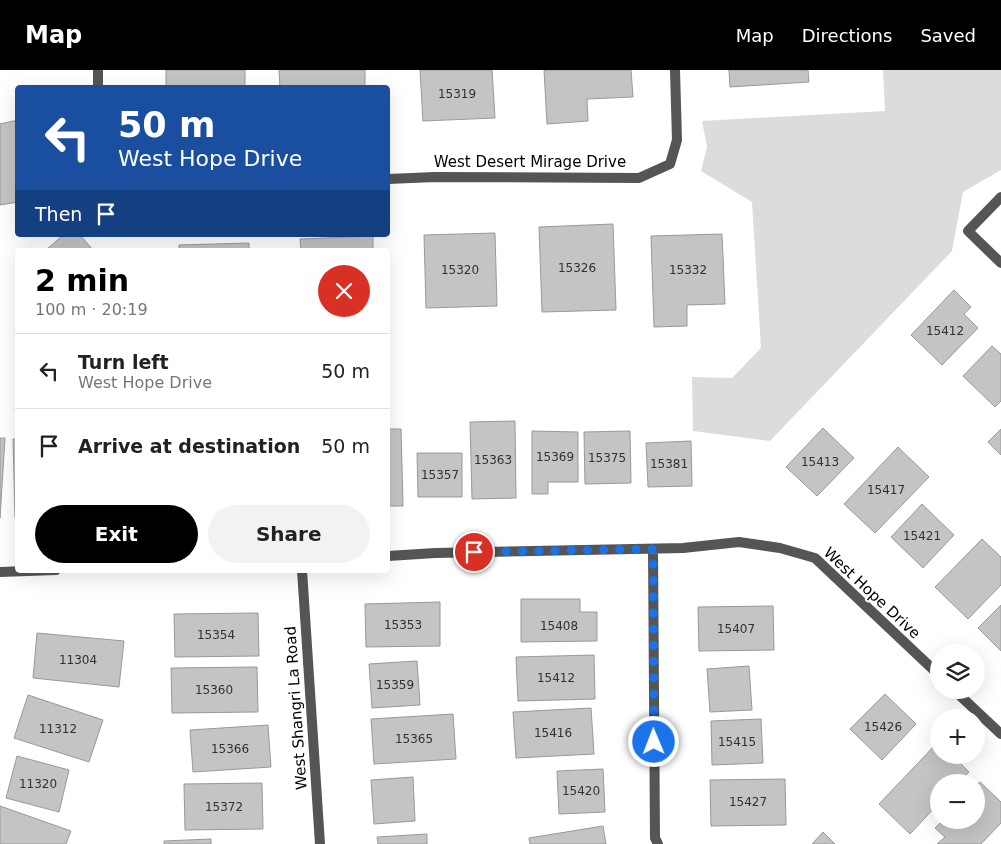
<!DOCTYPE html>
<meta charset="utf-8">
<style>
body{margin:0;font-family:"DejaVu Sans",sans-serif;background:#f2f2f2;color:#222;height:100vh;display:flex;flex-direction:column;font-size:19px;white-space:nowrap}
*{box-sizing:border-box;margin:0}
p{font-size:16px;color:#767676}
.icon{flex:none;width:28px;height:28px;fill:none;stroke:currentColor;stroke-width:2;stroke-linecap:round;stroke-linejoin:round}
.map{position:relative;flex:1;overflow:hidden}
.side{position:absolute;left:15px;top:178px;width:375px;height:325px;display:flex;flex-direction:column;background:#fff;border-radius:5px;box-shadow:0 5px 20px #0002}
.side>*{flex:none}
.guide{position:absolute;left:15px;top:15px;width:375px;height:152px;border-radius:5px;box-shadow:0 5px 20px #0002;background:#1a4fa0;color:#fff;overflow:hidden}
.buttons{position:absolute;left:930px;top:574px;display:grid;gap:10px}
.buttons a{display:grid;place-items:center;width:55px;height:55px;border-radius:50%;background:#fff;box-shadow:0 5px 20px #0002;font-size:25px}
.pin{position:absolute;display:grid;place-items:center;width:42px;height:42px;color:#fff;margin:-21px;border:2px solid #fff;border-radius:50%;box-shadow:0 1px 5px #0007}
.me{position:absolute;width:55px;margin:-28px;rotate:359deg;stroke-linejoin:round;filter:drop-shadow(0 0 4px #0008)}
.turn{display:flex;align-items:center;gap:18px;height:105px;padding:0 20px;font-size:22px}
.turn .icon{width:65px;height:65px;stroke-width:2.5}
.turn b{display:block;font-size:35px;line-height:42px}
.then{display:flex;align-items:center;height:48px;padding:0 20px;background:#0003;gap:10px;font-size:19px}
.round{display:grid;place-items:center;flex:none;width:52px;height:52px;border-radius:26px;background:#f2f2f2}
.overview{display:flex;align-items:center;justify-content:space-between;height:85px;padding:0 20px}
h1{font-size:30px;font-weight:700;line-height:38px;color:#000}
.button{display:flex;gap:10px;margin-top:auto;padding:10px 20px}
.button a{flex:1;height:58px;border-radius:30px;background:#000;color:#fff;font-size:20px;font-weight:700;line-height:58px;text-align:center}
.button a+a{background:#f2f2f2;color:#222}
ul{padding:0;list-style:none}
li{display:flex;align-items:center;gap:15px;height:75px;padding:0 20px;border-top:1px solid #e0e0e0}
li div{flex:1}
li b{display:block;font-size:19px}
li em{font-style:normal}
header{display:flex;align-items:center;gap:30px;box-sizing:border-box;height:70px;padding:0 25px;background:#000;color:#fff}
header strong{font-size:24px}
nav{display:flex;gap:28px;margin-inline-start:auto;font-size:18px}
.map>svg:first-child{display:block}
.green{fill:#dcdcdc}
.building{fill:#c4c4c4;stroke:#999}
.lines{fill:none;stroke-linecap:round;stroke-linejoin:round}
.minor{stroke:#555;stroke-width:10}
.route{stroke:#1a73e8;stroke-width:9;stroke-dasharray:0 16.2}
.labels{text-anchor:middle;stroke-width:4;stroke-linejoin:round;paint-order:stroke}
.number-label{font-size:12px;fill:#313131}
.street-label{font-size:15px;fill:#000;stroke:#fff}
</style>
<header>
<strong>Map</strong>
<nav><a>Map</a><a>Directions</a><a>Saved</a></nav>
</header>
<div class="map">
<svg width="1001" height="774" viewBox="0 0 1001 774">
<rect width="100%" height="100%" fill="#fff"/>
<path class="green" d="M883,0H1001V100L963,122L952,181L770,371L693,361L692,307L732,308L761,278L752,132L701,101L707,77L702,51L885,41Z"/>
<path class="building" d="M166,0H245V18H166Z
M279,0H365V18H280Z
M420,0H492L495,48L423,51Z
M544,0H631L633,27L587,29L588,51L547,54Z
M729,0H808L809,12L730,17Z
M18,50V132L0,135V54Z
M613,154L616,240L542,242L539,157Z
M495,163L497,236L426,238L424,165Z
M722,164L725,234L687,235V256L654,257L651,166Z
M63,165H80L93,180H46Z
M373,166V180H301L300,169Z
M249,173V180H179V175Z
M954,220L971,237L964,244L978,258L942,295L911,265Z
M992,276L1001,284V331L995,337L963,306Z
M515,351L516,428L472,429L470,352Z
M823,358L854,388L817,426L786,397Z
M388,359H401L403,436H388Z
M1001,359V385L988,372Z
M532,361L578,362V412H548V424H532Z
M630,361L631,413L585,414L584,362Z
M0,368H5L0,448Z
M13,369H18V447L15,448Z
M691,371L692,416L648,417L646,373Z
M898,377L929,407L875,463L844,434Z
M417,383H462V427H418Z
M922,434L954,465L923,498L891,467Z
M982,469L1001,487V515L968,549L935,517Z
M521,529H580V542H597V571L521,572Z
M440,532V576L366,577L365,534Z
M1001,535V581L978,558Z
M773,536L774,580L699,581L698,537Z
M258,543L259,586L175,587L174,544Z
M37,563L124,571L119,617L33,608Z
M594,585L595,629L518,631L516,587Z
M417,591L420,635L372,638L369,594Z
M749,596L752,640L710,642L707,599Z
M257,597L258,642L172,643L171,598Z
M885,624L916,654L882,690L850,659Z
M28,625L103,650L89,692L14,668Z
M591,638L594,684L516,688L513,642Z
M453,644L456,689L374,694L371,649Z
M761,649L763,693L712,695L711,651Z
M268,655L271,697L193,702L190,660Z
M938,672L939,685H952L969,702L959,712H939V733L910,764L879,734Z
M17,686L69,700L59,742L6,728Z
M603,699L605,742L559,744L557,701Z
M413,707L415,751L374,754L371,710Z
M785,709L786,755L711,756L710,710Z
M980,712L1001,732V753L981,774H937L945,767L935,758L943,750H976V715Z
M262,713L263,759L185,760L184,714Z
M0,736L71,761L66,774H0Z
M603,756L606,774H530L529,768Z
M823,762L835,774H812Z
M427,764V774H378L377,767Z
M211,769V774H164V771Z"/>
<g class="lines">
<path class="minor" d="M98,0V18
M388,109L435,107L639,108L670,94L677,70L675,0
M1001,127L968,161L1001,193
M653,479L655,768L658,774
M388,486L435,483L683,478L739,472L780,478L815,488L939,605
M302,500L320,774
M0,502L56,500
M954,620L1001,664"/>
</g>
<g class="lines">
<path class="route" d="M474,482L653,479L654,672"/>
</g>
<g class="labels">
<g class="number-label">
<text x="457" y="28">15319</text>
<text x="577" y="202">15326</text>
<text x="460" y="204">15320</text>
<text x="688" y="204">15332</text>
<text x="945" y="265">15412</text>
<text x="555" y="391">15369</text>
<text x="607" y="392">15375</text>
<text x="493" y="394">15363</text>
<text x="820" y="396">15413</text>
<text x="669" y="398">15381</text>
<text x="440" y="409">15357</text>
<text x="886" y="424">15417</text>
<text x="922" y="470">15421</text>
<text x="403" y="559">15353</text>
<text x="559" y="560">15408</text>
<text x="736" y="563">15407</text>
<text x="216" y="569">15354</text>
<text x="78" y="594">11304</text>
<text x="556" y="612">15412</text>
<text x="395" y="619">15359</text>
<text x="214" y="624">15360</text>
<text x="883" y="661">15426</text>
<text x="58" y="663">11312</text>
<text x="553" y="667">15416</text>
<text x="414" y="673">15365</text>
<text x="737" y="676">15415</text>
<text x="230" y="683">15366</text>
<text x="38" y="718">11320</text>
<text x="581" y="725">15420</text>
<text x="748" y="736">15427</text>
<text x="224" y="741">15372</text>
</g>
<g class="street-label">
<text x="530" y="97">West Desert Mirage Drive</text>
<text transform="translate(872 523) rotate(43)" y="5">West Hope Drive</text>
<text transform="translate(296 638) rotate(-94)" y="5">West Shangri La Road</text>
</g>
</g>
</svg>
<div class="buttons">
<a><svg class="icon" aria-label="layers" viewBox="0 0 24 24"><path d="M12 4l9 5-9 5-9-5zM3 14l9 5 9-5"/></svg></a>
<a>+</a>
<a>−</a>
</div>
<div class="pin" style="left:474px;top:482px;background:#d93025"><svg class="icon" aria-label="arrive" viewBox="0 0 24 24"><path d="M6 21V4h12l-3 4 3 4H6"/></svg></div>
<svg class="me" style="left:654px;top:672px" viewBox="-20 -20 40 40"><circle r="17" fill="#1a73e8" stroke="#fff" stroke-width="3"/><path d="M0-11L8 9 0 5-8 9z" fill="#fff"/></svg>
<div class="guide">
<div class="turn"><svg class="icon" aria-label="left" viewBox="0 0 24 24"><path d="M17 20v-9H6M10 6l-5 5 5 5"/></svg><div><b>50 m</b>West Hope Drive</div></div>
<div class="then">Then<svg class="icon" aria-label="arrive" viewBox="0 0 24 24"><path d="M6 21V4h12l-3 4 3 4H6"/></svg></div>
</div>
<section class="side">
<div class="overview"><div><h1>2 min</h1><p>100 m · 20:19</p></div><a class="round" style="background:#d93025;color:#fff"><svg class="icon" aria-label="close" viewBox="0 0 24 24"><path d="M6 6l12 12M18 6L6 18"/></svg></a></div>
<ul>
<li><svg class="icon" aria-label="left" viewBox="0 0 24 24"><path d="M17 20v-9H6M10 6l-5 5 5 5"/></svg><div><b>Turn left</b><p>West Hope Drive</p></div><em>50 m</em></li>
<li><svg class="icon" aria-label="arrive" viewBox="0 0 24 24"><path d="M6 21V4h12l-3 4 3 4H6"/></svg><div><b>Arrive at destination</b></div><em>50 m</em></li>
</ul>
<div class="button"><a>Exit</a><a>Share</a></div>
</section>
</div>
